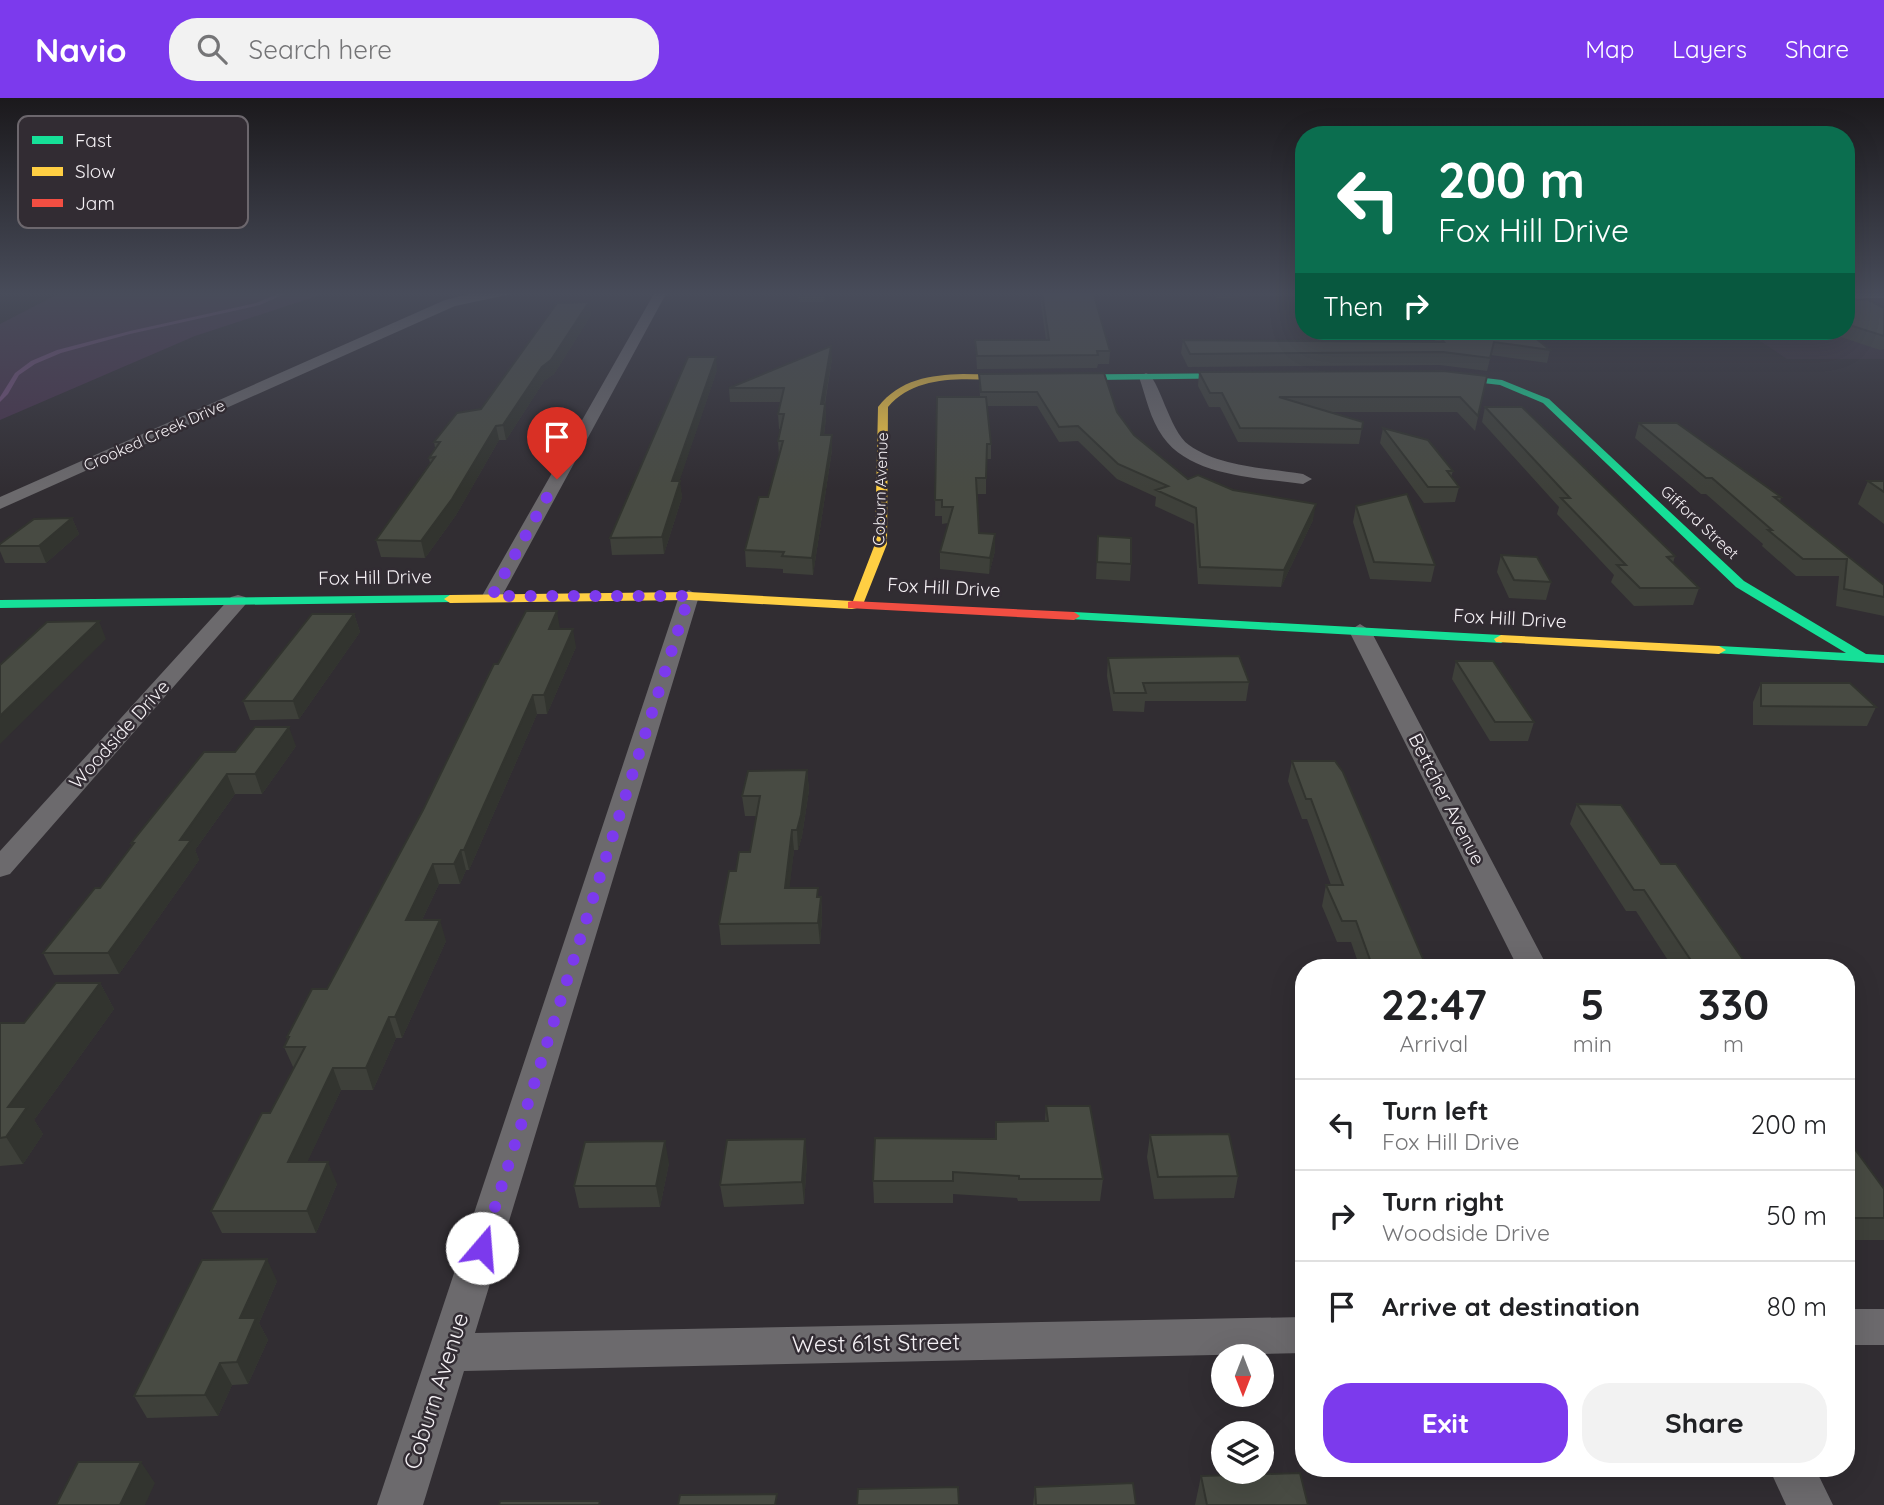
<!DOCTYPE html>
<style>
body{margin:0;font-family:Quicksand,sans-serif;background:#f2f2f2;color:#202124;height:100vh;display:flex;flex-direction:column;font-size:26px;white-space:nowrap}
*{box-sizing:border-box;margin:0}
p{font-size:23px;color:#757577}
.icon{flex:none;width:38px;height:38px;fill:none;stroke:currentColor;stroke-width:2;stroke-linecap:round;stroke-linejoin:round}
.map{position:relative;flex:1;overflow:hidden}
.details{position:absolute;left:1295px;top:861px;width:560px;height:518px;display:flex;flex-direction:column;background:#fff;border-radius:28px;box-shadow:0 7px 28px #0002}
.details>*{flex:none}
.banner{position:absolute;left:1295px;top:28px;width:560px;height:214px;border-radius:28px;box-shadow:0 7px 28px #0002;background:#0b6e4f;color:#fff;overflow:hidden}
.needle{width:46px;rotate:180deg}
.fabs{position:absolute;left:1211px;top:1246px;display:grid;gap:14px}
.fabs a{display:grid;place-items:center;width:63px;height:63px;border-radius:50%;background:#fff;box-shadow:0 7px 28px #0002;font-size:35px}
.pin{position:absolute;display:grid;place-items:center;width:60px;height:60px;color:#fff;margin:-72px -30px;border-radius:50% 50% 50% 0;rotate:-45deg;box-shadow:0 0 7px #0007}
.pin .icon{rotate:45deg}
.me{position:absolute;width:77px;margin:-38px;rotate:18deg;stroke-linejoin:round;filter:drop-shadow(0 0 5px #0008)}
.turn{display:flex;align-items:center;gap:24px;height:147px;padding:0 28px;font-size:32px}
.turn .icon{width:91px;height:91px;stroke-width:2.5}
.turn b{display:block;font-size:49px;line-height:60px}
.then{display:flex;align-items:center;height:66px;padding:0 28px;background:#0003;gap:14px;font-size:26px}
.eta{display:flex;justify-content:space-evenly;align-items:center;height:119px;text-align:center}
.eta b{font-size:42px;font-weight:700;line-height:49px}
.primary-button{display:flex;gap:14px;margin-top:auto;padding:14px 28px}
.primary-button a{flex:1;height:80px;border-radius:28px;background:#7c3aed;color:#fff;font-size:28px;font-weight:700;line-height:80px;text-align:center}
.primary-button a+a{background:#f2f2f2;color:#202124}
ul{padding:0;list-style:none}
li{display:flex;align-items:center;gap:21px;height:91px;padding:0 28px;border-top:2px solid #e0e0e0}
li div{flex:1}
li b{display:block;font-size:26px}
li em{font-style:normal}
header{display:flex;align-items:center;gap:42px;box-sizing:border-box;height:98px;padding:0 35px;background:#7c3aed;color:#fff}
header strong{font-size:33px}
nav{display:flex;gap:38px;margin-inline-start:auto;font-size:24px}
.search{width:490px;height:63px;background:#f2f2f2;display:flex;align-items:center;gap:18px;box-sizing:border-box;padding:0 24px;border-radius:28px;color:#757577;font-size:26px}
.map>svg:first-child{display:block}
.built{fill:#39303b}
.green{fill:#48334c}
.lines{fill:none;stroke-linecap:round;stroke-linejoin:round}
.stream{fill:#77517e;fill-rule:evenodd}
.lane{fill:#6c6a6d;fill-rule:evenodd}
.street{fill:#6c6a6d;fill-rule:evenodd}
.fast{fill:#16e098;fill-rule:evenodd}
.slow{fill:#ffcf43;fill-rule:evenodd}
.jam{fill:#f24e42;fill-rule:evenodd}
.wall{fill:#3e403a}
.shaded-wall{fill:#32342f}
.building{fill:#484b43;stroke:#32342f;stroke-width:2}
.route{stroke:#7c3aed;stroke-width:12;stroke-dasharray:0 21.6}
.labels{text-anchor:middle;stroke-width:5;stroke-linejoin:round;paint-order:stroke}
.far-street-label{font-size:16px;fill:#f4f0f4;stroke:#322c33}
.street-label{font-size:19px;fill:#f4f0f4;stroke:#322c33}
.near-street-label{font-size:23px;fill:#f4f0f4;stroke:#322c33}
.key{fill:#322c33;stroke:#6c676d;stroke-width:2}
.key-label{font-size:19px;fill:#f4f0f4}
</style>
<header>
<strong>Navio</strong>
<div class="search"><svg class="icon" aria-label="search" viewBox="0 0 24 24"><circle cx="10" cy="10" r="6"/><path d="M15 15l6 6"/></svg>Search here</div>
<nav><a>Map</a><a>Layers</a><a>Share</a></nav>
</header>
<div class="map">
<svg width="1884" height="1407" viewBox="0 0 1884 1407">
<rect width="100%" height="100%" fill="#312d32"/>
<path class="built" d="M1846,194H1884V261H1787L1745,233H1846Z"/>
<path class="green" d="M62,194H329L195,238L0,322V226Z"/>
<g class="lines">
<path class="stream" d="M282,194H289L260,207L130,236L61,255L35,266L19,277L8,296L0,304V299L15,275L31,263L57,252L130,233L256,205Z"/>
<path class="lane" d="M1846,196H1884V200H1865L1873,207V209L1846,213V209L1865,207L1856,200H1846Z"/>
<path class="street" d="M477,194H521L455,208L0,411V399L445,202Z
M655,194H667L502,498L499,502H485L482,498Z
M1146,275C1159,278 1169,333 1189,347C1220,369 1266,370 1303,376L1312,381L1303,386C1260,380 1191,379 1163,339C1150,321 1146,299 1139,279Z
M689,492L699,498L475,1235L1304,1219V1255L464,1273L423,1407H377L679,498Z
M238,497L245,499L248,503L245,507L10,776L0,779V753L231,499Z
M1360,526L1371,533L1548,870H1518L1349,533Z
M1846,1211H1884V1247H1846Z
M1769,1370H1815L1833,1407H1786Z"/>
<path class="fast" d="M1434,274L1502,282L1549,301L1744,483L1866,556L1884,557V565L1714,555V549L1719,548L1846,555L1736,489L1543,305L1500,287L1431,279V275Z
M1251,275L1254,276V280L1016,283L1012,280L1016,277Z
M450,497L454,498V504L0,510V502Z
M1074,514L1501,537L1508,541L1501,545L1069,521V515Z"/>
<path class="slow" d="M963,276L1016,277L1020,280L1016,283C972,282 919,273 888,309L887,446L862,509L852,511L689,502L450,505L444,501L450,497L689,494L853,503L875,446L878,309C900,281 930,277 963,276Z
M1501,537L1719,548L1726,552L1719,556L1496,544L1494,541Z"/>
<path class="jam" d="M852,503L1074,514L1080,518L1074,522L848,510V504Z"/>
</g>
<path class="wall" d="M799,194H827L824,204H799Z
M1042,194L1110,253L1109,266H1098L1097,270L977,271L975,242H1046L1041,206Z
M1214,194H1282L1281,198L1217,200Z
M1846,194L1851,203L1884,210V251L1880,252L1823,233H1846Z
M589,204L591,217L554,276L544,283L506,342H499L456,417L425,460L381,459L376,442L430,365L429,360L435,350L434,344L481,311Z
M1441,233H1527L1550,252L1547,265L1491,257L1487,273L1440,267L1188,269L1181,255L1183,242L1435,244L1437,235H1443Z
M832,261L825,306L826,320L824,337L832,352L813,477L783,475V471L746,469L745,452L768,399L779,358L778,343L780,331H779L778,316L781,304H730L729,290Z
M717,272L679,383L682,399L664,456L612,457L610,440Z
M1199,274L1487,278L1475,333L1457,314H1327L1363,324L1359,346L1238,344L1220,309H1209L1198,288Z
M979,276L1117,314L1134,337L1188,381L1233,392L1313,422L1281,489L1198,486L1194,426L1155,408L1156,399L1117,381L1078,343L1059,344L1037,308H987L991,346V361H986V396H977L979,435L995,453L989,476L940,471V454L948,425L942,426V418H935L937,299H980Z
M1485,309L1675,458L1673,465L1699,490L1693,507L1634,508L1611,484L1614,477L1557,416L1559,409L1482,324Z
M1639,325L1781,399L1780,404L1884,487V518L1836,508L1839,478H1796L1762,448L1763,446L1706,396H1701L1635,340Z
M1383,330L1453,373L1451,379L1459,389L1455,404L1424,405L1380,345Z
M1868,383H1884V426L1858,406Z
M1356,408L1435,467L1431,484L1370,481L1353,424Z
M72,420L79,436L46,465H5L0,453V446Z
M1098,438L1131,466L1130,483L1096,481Z
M1501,457L1551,484L1546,502L1509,500L1497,474Z
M354,516L360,534L299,621L250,622L243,603Z
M560,531L576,549L547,616H537L469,772H466L460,786H439L422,822L446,843L402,940H396L373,992H341L307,1064L337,1086L316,1135H222L211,1113L270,1015L294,971L284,949L288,942L287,939L327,891L423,712L498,566Z
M1108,560L1249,584L1246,603H1145L1144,614L1113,613L1107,578Z
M1456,563L1534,624L1528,643H1490L1452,581Z
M1761,585L1876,609L1867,628L1753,627V604Z
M296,648L262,696H235L195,752L199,762L119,876L54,877L43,855L100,790L132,748L131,745L235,654Z
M1292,663L1427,870H1360L1351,844H1337L1322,808L1326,787H1331L1307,721H1302L1288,683Z
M807,672L809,692L802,738L798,752H794L789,790L821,799L822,820L820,846L721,847L719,826L736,773L750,754L756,718H745L742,698Z
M1577,706L1661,766L1749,870H1673L1636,813H1626L1570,726Z
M100,885L114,911L34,1022L43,1036L23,1066L0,1068V925H24Z
M1046,1008L1103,1081L1100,1103H1018L1017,1100L953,1096V1105H874L873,1083L995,1041L996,1024L1045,1023Z
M1150,1037L1238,1078L1234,1100L1154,1101L1147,1059Z
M1846,1039L1884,1091V1142H1846Z
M807,1063L804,1106L724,1109L720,1087Z
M669,1065L660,1109L579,1110L574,1088Z
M277,1183L259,1225L268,1242L248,1286L232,1287L218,1318L147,1320L134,1298Z
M1527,1370H1626L1622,1377L1530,1378Z
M1201,1378L1207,1407H1195Z
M1035,1389L1136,1407H1033Z"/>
<path class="shaded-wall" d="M1854,194L1849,206V195Z
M589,204L591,217L554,276L544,283L506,342L503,327L542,269Z
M831,248L832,261L822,320L821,306Z
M716,259L717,272L674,399L672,383Z
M825,306L826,320L822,352L821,337Z
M496,328L499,342L456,417L425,460L421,443Z
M832,337V352L813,477L812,460Z
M680,383L682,399L664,456L662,439Z
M1316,406L1313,422L1281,489L1284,472Z
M72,420L79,436L46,465L39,448Z
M995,436V453L989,476L990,460Z
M557,513L560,531H549Z
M354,516L360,534L299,621L293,603Z
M99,523L106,541L0,646V618Z
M573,531L576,549L547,616L544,597Z
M533,597L537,616L469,772L464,752Z
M289,629L296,648L262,696L255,676Z
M807,672L809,692L802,738L798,752L797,732Z
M227,676L235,696L195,752L199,762L119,876L108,855L180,742Z
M792,732L794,752L787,811L785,790Z
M461,752L466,772L460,786L454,766Z
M433,766L439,786L412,843L406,822Z
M821,799L822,820L820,846L818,825Z
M440,822L446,843L402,940L395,919Z
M100,885L114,911L34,1022L43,1036L23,1066L6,1039L8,1009Z
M389,919L396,940L373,992L366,970Z
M333,970L341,992L297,1086L288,1064Z
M805,1041L807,1063L804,1106L802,1084Z
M665,1043L669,1065L660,1109L656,1088Z
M328,1064L337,1086L316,1135L307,1113Z
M267,1161L277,1183L259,1225L268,1242L248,1286L237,1264L240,1220Z
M220,1265L232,1287L218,1318L205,1297Z
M141,1364L155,1385L145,1407H120Z"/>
<path class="building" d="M1042,194H1093L1110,253H1097L1098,257L977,258L975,242H1049Z
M1846,194H1853L1849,195V203L1867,201L1884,210V238L1846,226Z
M589,204L551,262L542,269L503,327L496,328L452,401L421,443L376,442L435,359L429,360L440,344H434L457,315L481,311L557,205Z
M1454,233H1527L1550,252L1494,244L1490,260L1443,254L1190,256L1183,242L1444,244L1437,235H1456Z
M831,248L821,306H825L821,337H832L812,460L782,458L784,454L745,452L759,399H768L783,343H778L784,316H778L784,290H729Z
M688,259H716L672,383H680L662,439L610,440Z
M1443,273L1487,278L1478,318L1460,299H1279L1363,324L1362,331L1240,330L1222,295H1210L1199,274Z
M1104,275L1117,314L1134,337L1188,381L1198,377L1233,392L1316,406L1284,472L1200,469L1196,410L1156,392L1168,388L1118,366L1078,328L1059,329L1037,294H981L979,276Z
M937,299H986L991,346H987L986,380H976L979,435L995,436L990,460L940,454L953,409H942V402H935Z
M1485,309H1522L1675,458L1667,459L1699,490H1640L1617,467H1626L1561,400H1570Z
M1639,325H1677L1781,399H1774L1884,487V499L1844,491L1847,461H1803L1768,432H1772L1712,380H1706Z
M1383,330L1428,342L1453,373H1447L1459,389H1428Z
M1868,383H1884V394Z
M1407,396L1435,467L1374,464L1356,408Z
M72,420L39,448H0V446L34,421Z
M1098,438L1131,440V466L1097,464Z
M1501,457L1537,459L1551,484L1514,482Z
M526,513H557L549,531H573L544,597H533L464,752H461L454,766H433L406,822H440L395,919H389L366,970H333L288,1064H328L307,1113H211L262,1015H270L305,949H284L289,939H287L312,891H327L423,712L494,566H498Z
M312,516H354L293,603H243Z
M99,523L0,618V567L47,524Z
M1239,558L1249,584L1143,585L1146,595H1114L1108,560Z
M1456,563H1493L1534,624H1495Z
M1761,585H1850L1876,609L1761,608Z
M255,629H289L255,676H227L180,742H191L108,855H43L95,790H100L134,745H131L204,654H235Z
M1292,663H1335L1343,674L1427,870H1373L1356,823H1342L1326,787H1343L1311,701H1306Z
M807,672L801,717L797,732H792L785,790H818L817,799H821L818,825L719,826L729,773H736L739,754H750L760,698H742L748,673Z
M1577,706L1621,707L1661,766H1676L1749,870H1696L1644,792H1634Z
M56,885H100L8,1009H27L6,1039L0,1040V925H24Z
M1046,1008H1090L1103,1081H1019V1078L953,1074V1083H873L875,1040L996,1041V1024L1048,1023Z
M1229,1036L1238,1078L1158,1079L1150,1037Z
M1846,1039L1884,1091V1120H1846Z
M805,1041L802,1084L720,1087L727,1042Z
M665,1043L656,1088H574L585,1044Z
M267,1161L240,1220H256L237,1264L220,1265L205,1297L134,1298L202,1162Z
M78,1364H141L120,1407H56Z
M1300,1375L1308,1407H1207L1201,1378Z
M1133,1385L1136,1407H1036L1035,1389Z
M958,1389L959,1407H857L858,1391Z
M777,1396L775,1407H678L680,1397Z
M500,1403H600L599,1407H499Z"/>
<linearGradient id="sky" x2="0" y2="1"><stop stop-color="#1b191c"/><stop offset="0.5" stop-color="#484c5a"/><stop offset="1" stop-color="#484c5a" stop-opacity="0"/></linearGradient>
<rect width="1884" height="391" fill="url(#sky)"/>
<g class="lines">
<path class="route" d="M482,1150L689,498H492L557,381"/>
</g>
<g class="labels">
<g class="far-street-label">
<text transform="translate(154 337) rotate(-24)" y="6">Crooked Creek Drive</text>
<text transform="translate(880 391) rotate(-88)" y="6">Coburn Avenue</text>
<text transform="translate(1700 424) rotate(43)" y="6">Gifford Street</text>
</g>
<g class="street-label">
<text transform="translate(375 479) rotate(-1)" y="7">Fox Hill Drive</text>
<text transform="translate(944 489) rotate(3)" y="7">Fox Hill Drive</text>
<text transform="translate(1510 520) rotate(3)" y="7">Fox Hill Drive</text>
<text transform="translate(119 636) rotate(-48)" y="7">Woodside Drive</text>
<text transform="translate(1447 701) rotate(63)" y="7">Bettcher Avenue</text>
</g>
<g class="near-street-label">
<text transform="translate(876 1245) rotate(-1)" y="8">West 61st Street</text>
<text transform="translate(436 1293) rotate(-72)" y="8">Coburn Avenue</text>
</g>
</g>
<rect x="18" y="18" width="230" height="112" rx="10" class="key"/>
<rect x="32" y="38" width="31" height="8" fill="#16e098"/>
<rect x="32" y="69" width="31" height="9" fill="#ffcf43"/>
<rect x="32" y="101" width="31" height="8" fill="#f24e42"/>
<g class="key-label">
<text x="75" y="49">Fast</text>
<text x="75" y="80">Slow</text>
<text x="75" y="112">Jam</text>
</g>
</svg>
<div class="fabs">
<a><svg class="needle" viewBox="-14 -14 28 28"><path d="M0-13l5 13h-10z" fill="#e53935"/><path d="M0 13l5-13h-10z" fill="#757577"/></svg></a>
<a><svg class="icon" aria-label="layers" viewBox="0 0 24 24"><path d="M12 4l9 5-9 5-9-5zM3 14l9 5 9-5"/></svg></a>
</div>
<div class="pin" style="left:557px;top:381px;background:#d93025"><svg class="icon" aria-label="arrive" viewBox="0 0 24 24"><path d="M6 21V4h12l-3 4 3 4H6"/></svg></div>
<svg class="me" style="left:482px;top:1150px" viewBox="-20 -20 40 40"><circle r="19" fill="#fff"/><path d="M0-13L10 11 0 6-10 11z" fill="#7c3aed"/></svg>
<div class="banner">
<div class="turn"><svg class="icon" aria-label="left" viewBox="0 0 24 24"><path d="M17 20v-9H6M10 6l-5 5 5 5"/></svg><div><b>200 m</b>Fox Hill Drive</div></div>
<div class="then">Then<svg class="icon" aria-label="right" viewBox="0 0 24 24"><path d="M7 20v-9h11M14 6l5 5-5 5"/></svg></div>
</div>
<section class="details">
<div class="eta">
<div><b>22:47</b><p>Arrival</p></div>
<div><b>5</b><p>min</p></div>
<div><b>330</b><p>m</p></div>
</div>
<ul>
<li><svg class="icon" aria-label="left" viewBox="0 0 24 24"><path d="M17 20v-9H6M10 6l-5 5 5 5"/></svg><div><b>Turn left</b><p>Fox Hill Drive</p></div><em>200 m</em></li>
<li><svg class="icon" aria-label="right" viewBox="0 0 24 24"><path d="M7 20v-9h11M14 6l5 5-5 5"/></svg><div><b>Turn right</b><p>Woodside Drive</p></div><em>50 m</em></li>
<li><svg class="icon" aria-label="arrive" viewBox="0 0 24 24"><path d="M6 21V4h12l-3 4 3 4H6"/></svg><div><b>Arrive at destination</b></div><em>80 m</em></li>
</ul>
<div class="primary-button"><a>Exit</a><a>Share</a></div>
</section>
</div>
